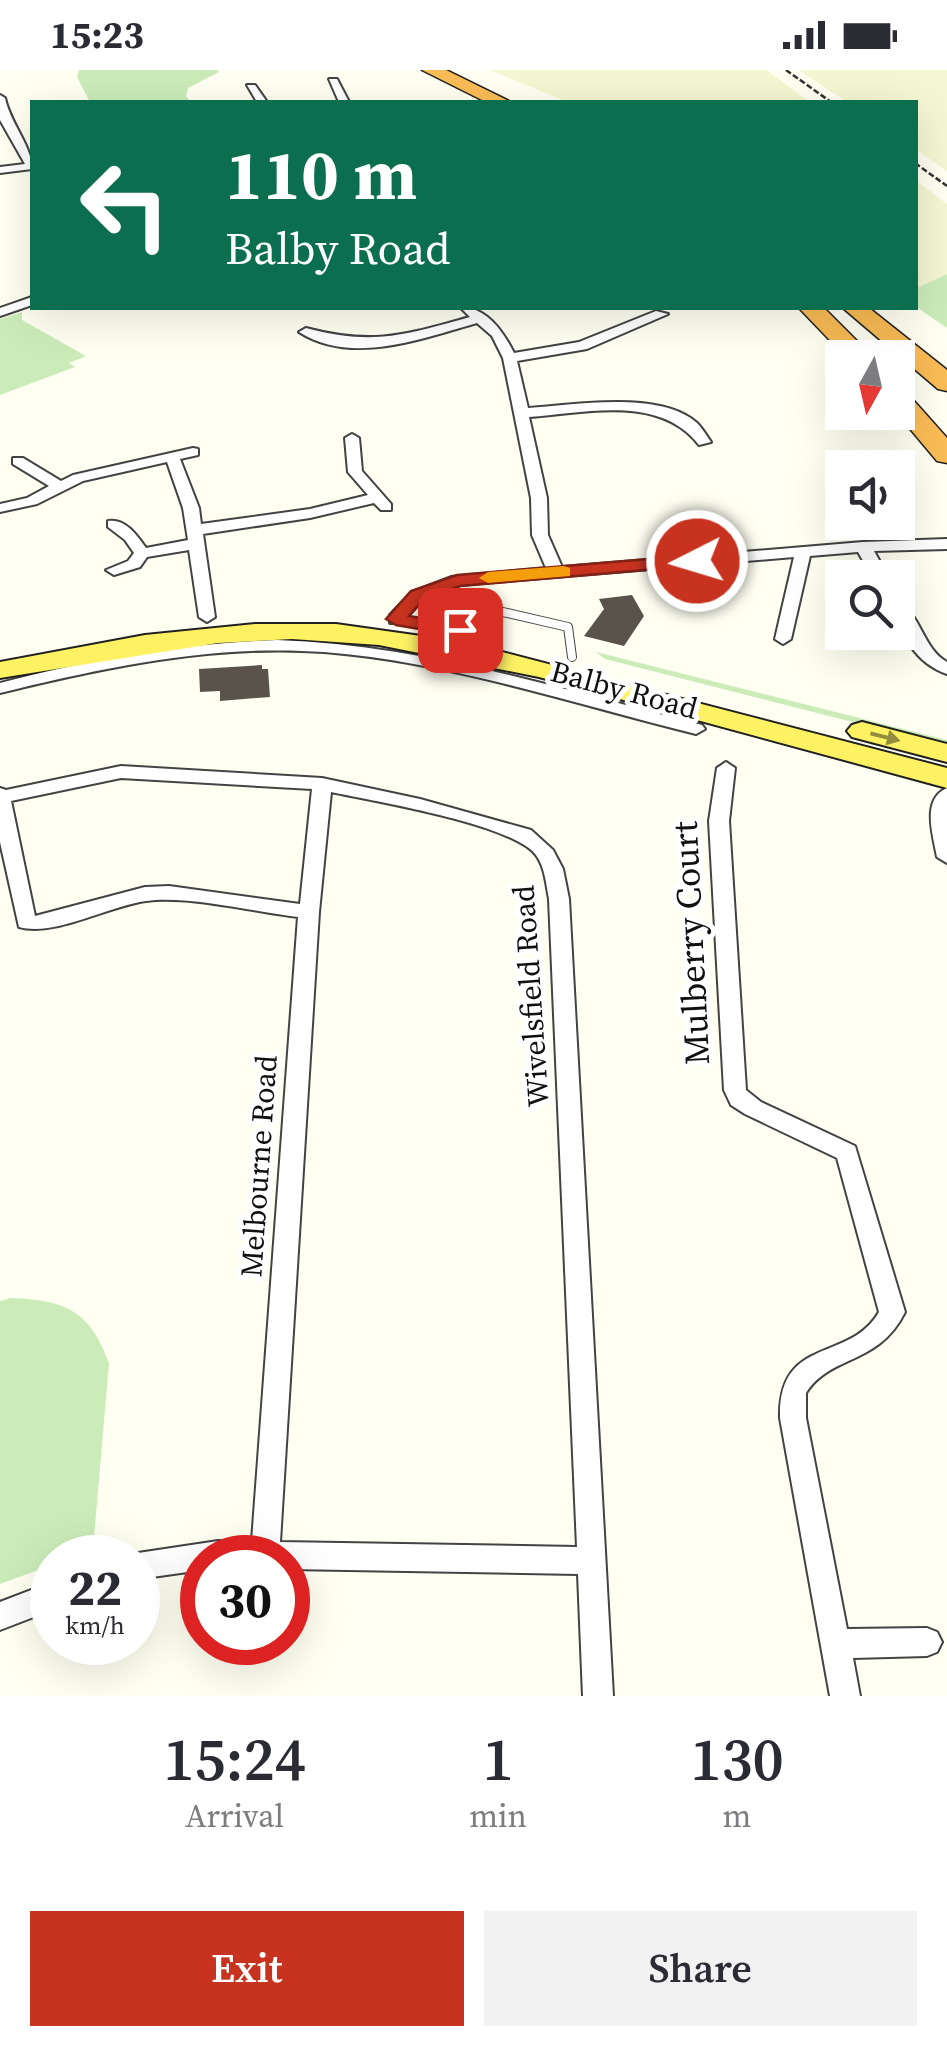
<!DOCTYPE html>
<style>
body{margin:0;font-family:"Source Serif 4",serif;background:#f2f2f3;color:#2b2b33;height:100vh;display:flex;flex-direction:column;font-size:38px;white-space:nowrap}
*{box-sizing:border-box;margin:0}
p{font-size:32px;color:#7c7c81}
.icon{flex:none;width:55px;height:55px;fill:none;stroke:currentColor;stroke-width:2;stroke-linecap:round;stroke-linejoin:round}
.map{position:relative;height:1626px;overflow:hidden}
.panel{display:flex;flex-direction:column;background:#fff;flex:1}
.panel>*{flex:none}
.hud{position:absolute;left:30px;top:30px;width:888px;height:210px;border-radius:0px;box-shadow:0 10px 40px #0002;background:#0b6e4f;color:#fff;overflow:hidden}
.needle{width:65px;rotate:188deg}
.tools{position:absolute;left:825px;top:270px;display:grid;gap:20px}
.tools a{display:grid;place-items:center;width:90px;height:90px;border-radius:0px;background:#fff;box-shadow:0 10px 40px #0002;font-size:50px}
.speed{position:absolute;left:30px;top:1465px;display:flex;gap:20px;font-size:50px;font-weight:700;text-align:center}
.speed>*{display:grid;place-content:center;width:130px;height:130px;border-radius:50%;background:#fff;box-shadow:0 10px 40px #0002;line-height:1}
.speed small{font-size:25px;font-weight:400}
.speed .limit{border:15px solid #d22;background:#fff;color:#111}
.pin{position:absolute;display:grid;place-items:center;width:85px;height:85px;color:#fff;margin:-42px;border-radius:20px;box-shadow:0 5px 15px #0006}
.me{position:absolute;width:110px;margin:-55px;rotate:265deg;stroke-linejoin:round;filter:drop-shadow(0 0 8px #0008)}
.turn{display:flex;align-items:center;gap:35px;height:210px;padding:0 30px;font-size:45px}
.turn .icon{width:130px;height:130px;stroke-width:2.5}
.turn b{display:block;font-size:70px;line-height:85px}
.eta{display:flex;justify-content:space-evenly;align-items:center;height:170px;text-align:center}
.eta b{font-size:60px;font-weight:600;line-height:70px}
.cta{display:flex;gap:20px;margin-top:auto;padding:20px 30px}
.cta a{flex:1;height:115px;border-radius:0px;background:#c83320;color:#fff;font-size:40px;font-weight:600;line-height:115px;text-align:center}
.cta a+a{background:#f2f2f3;color:#2b2b33}
.status{display:flex;justify-content:space-between;align-items:center;height:70px;padding:0 50px;background:#fff;direction:ltr}
.status svg{height:28px;fill:currentColor}
.map>svg:first-child{display:block}
.farmland{fill:#f4f7d1}
.green{fill:#cbecb9}
.building{fill:#59534b}
.lines{fill:none;stroke-linecap:round;stroke-linejoin:round}
.service-casing{stroke:#434343;stroke-width:10}
.minor-casing{stroke:#434343;stroke-width:4}
.primary-casing{stroke:#212121;stroke-width:4}
.motorway-casing{stroke:#212121;stroke-width:3}
.path{stroke:#323232;stroke-width:2.5;stroke-dasharray:6 2.5;stroke-linecap:butt}
.service{stroke:#fff;stroke-width:8}
.minor{fill:#fff;fill-rule:evenodd}
.primary{fill:#fef263;fill-rule:evenodd}
.motorway{fill:#fabc55;fill-rule:evenodd}
.oneway{fill:#938c3e}
.route{fill:#c83320;stroke:#822115;stroke-width:2.5}
.slow{fill:#f59e0b}
.labels{text-anchor:middle;stroke-width:10;stroke-linejoin:round;paint-order:stroke}
.street-label{font-size:30px;fill:#101010;stroke:#fff}
.near-street-label{font-size:35px;fill:#101010;stroke:#fff}
</style>
<div class="status"><b>15:23</b><svg viewBox="0 0 49 12"><path d="M0 12V9h3v3zM5 12V6h3v6zM10 12V3h3v9zM15 12V0h3v12zM26 1h20v11H26zM47 4h2v5h-2z"/></svg></div>
<div class="map">
<svg width="947" height="1626" viewBox="0 0 947 1626">
<rect width="100%" height="100%" fill="#fffff2"/>
<path class="farmland" d="M490,0H766L810,32H567Z
M799,0H947V101L915,79V32H847Z
M915,110L947,134V204L915,219Z"/>
<path class="green" d="M79,0H217L219,2L188,18L186,26L191,32H90L77,7Z
M947,204V258L915,236V219Z
M22,242V250L86,286L69,293L75,297L0,325V249Z
M596,582L947,670V676L605,589Z
M11,1228C66,1230 90,1241 109,1293L93,1479L72,1487L52,1488V1495L0,1514V1231Z"/>
<path class="building" d="M632,525L644,546L624,576L584,566L604,539L599,529Z
M262,595V599H268L270,627L220,631V621L200,622L199,599Z"/>
<g class="lines">
<defs>
<path id="service" d="M466,562L503,542L568,557L572,587"/>
<path id="minor" d="M329,9H337L349,32H339Z
M247,15H255L267,32H257Z
M0,25L5,28C10,53 32,76 32,99L0,103V97L25,94L0,50Z
M32,227V235L0,246V238Z
M461,238C486,236 503,261 514,283L579,272L656,241L668,244L587,279L517,291L528,338C573,335 660,320 697,353C702,358 707,366 711,372L699,375C660,324 585,343 529,347L547,428L548,465L562,497L863,472L947,469V479L874,481L889,508H873L858,482L810,486L791,569L783,574L775,569L794,487L460,515L424,528L402,553H390V545L412,522L451,507L546,498L532,465L531,428L503,288L492,266L477,253C423,268 352,296 299,262L306,258C374,276 404,265 470,247Z
M352,364L359,368L362,401L391,434V440H381L374,433L310,448L203,464L215,547L207,552L199,547L189,480L147,487L140,497L114,505L106,500L128,491L134,483L125,470L108,457V451C125,448 137,465 146,478L188,470L183,438L167,392L83,411L37,434L0,442V434L27,428L49,416L13,394V388H23L61,411L73,405L193,378L198,379V385L180,389L199,438L201,454L310,439L368,425L348,402L345,368Z
M898,532C921,544 923,579 947,592V604C917,594 896,563 898,532Z
M277,570C423,575 562,619 702,655L705,659L696,664C573,634 451,592 324,582C214,574 106,597 0,623V613C92,589 182,573 277,570Z
M726,692L735,698L729,751L746,1020L761,1032L855,1076L905,1242C878,1296 831,1284 806,1323V1348L847,1559L927,1558L937,1562L942,1572L937,1582L927,1586L853,1588L860,1626H830L780,1348C778,1265 850,1293 879,1242L837,1088L745,1044L731,1035L724,1020L709,751L717,698Z
M121,696L322,708L420,729L531,760L553,780L563,799L569,829L613,1626H583L578,1504L288,1499V1488H202V1500L138,1509V1488H128L138,1483L218,1471H252L298,847C255,842 187,825 146,831C108,836 55,867 19,857L0,772V718L6,720ZM121,708L312,719L300,834L169,816L145,817L35,846L11,731ZM331,722C373,731 513,754 536,785C545,797 546,814 549,829L577,1477L280,1472L319,842Z
M947,718V793L937,787C933,765 921,729 947,718Z
M52,1512V1540L0,1560V1532Z"/>
<path id="primary" d="M255,554H336L464,572L947,698V718L539,607L379,575L292,569L218,573L0,608V592L145,565Z
M862,652L947,674V692L852,667L847,661L852,655Z"/>
<path id="motorway" d="M422,0H446L511,32H486Z
M799,238H824L874,288H847Z
M843,238H869L947,300V321L938,319Z
M898,321L907,323L947,368V393L937,391L896,342Z"/>
</defs>
<use href="#service" class="service-casing"/>
<use href="#minor" class="minor-casing"/>
<use href="#primary" class="primary-casing"/>
<use href="#motorway" class="motorway-casing"/>
<path class="path" d="M786,0L831,32
M915,93L947,116"/>
<use href="#service" class="service"/>
<use href="#minor" class="minor"/>
<use href="#primary" class="primary"/>
<use href="#motorway" class="motorway"/>
</g>
<defs><path id="oneway-solid" d="M-6-.8H1V-3.2L6.5 0L1 3.2V.8H-6Z" transform="scale(2.5)"/></defs>
<use class="oneway" href="#oneway-solid" transform="translate(885 667) rotate(14)"/>
<path class="route" d="M697,485L706,491L703,495L460,516L424,529L409,546L466,556L469,560L460,566L396,555L386,549L411,521L457,505Z"/>
<path class="slow" d="M564,496L570,498V506L488,513L479,508L488,502Z"/>
<g class="labels">
<g class="street-label">
<text transform="translate(624 620) rotate(15)" y="10">Balby Road</text>
<text transform="translate(531 926) rotate(-94)" y="10">Wivelsfield Road</text>
<text transform="translate(259 1096) rotate(-86)" y="10">Melbourne Road</text>
</g>
<g class="near-street-label">
<text transform="translate(691 873) rotate(-93)" y="12">Mulberry Court</text>
</g>
</g>
</svg>
<div class="tools">
<a><svg class="needle" viewBox="-14 -14 28 28"><path d="M0-13l5 13h-10z" fill="#e53935"/><path d="M0 13l5-13h-10z" fill="#7c7c81"/></svg></a>
<a><svg class="icon" aria-label="sound" viewBox="0 0 24 24"><path d="M4 9h4l5-4v14l-5-4H4zM17 9q2 3 0 6"/></svg></a>
<a><svg class="icon" aria-label="search" viewBox="0 0 24 24"><circle cx="10" cy="10" r="6"/><path d="M15 15l6 6"/></svg></a>
</div>
<div class="speed"><div>22<small>km/h</small></div><div class="limit">30</div></div>
<div class="pin" style="left:460px;top:560px;background:#d93025"><svg class="icon" aria-label="arrive" viewBox="0 0 24 24"><path d="M6 21V4h12l-3 4 3 4H6"/></svg></div>
<svg class="me" style="left:697px;top:491px" viewBox="-20 -20 40 40"><circle r="17" fill="#c83320" stroke="#fff" stroke-width="3"/><path d="M0-11L8 9 0 5-8 9z" fill="#fff"/></svg>
<div class="hud">
<div class="turn"><svg class="icon" aria-label="left" viewBox="0 0 24 24"><path d="M17 20v-9H6M10 6l-5 5 5 5"/></svg><div><b>110 m</b>Balby Road</div></div>
</div>
</div>
<section class="panel">
<div class="eta">
<div><b>15:24</b><p>Arrival</p></div>
<div><b>1</b><p>min</p></div>
<div><b>130</b><p>m</p></div>
</div>
<div class="cta"><a>Exit</a><a>Share</a></div>
</section>
